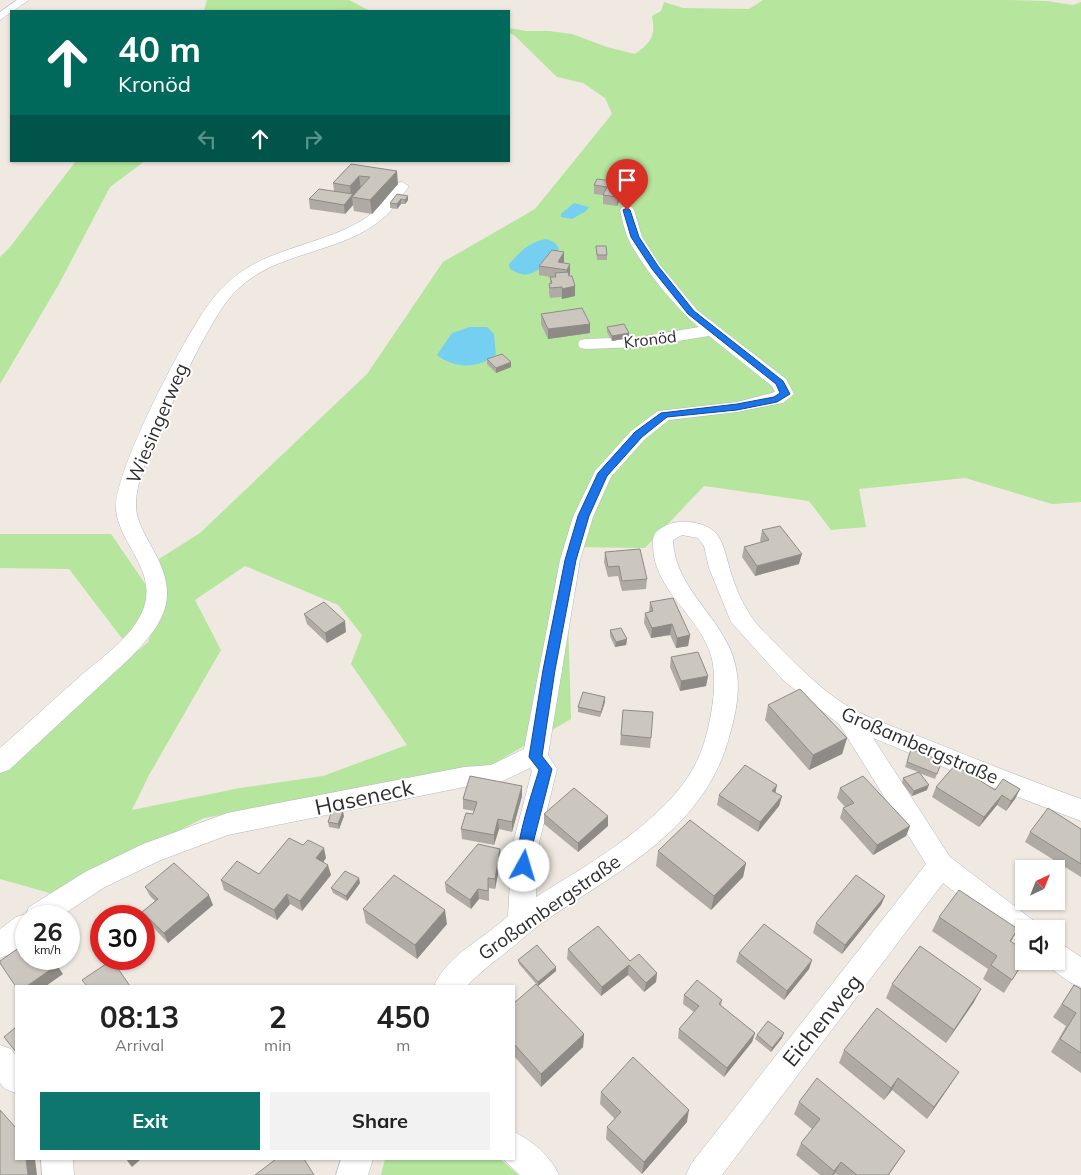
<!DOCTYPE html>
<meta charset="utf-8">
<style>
body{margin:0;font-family:Mulish,sans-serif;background:#f2f2f2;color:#222;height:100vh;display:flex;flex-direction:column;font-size:19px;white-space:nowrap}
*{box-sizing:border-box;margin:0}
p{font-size:16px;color:#767676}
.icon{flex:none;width:28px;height:28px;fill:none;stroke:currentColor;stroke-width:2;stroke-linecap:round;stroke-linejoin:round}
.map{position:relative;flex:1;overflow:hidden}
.panel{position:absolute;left:15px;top:985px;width:500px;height:175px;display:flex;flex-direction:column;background:#fff;border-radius:0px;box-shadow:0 1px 4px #0004}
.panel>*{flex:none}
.hud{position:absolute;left:10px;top:10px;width:500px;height:152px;border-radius:0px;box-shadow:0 1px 4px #0004;background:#00695c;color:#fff;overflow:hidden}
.needle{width:32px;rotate:43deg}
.fabs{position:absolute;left:1015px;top:860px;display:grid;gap:10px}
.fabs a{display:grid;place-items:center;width:50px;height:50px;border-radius:0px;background:#fff;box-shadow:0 1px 4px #0004;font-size:25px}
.speed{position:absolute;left:15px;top:905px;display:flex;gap:10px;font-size:25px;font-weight:700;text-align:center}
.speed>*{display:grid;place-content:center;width:65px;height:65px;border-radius:50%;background:#fff;box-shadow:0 1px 4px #0004;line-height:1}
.speed small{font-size:12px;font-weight:400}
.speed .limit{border:8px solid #d22;background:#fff;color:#111}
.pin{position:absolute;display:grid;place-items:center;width:42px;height:42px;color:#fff;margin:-51px -21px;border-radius:50% 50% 50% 0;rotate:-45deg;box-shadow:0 0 5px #0007}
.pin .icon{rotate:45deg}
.me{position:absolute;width:55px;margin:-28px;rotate:6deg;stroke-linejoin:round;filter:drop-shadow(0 0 4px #0008)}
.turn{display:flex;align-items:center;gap:18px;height:105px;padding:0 25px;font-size:22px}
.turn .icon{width:65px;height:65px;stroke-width:2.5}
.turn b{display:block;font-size:35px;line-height:42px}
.lanes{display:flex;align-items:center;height:48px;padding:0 25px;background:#0003;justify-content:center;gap:25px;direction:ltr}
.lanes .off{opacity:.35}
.eta{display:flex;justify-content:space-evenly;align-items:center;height:85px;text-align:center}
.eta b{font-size:30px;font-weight:700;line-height:35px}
.cta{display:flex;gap:10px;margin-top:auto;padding:10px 25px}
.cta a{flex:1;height:58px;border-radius:0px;background:#0f766e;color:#fff;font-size:20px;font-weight:700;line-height:58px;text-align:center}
.cta a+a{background:#f2f2f2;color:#222}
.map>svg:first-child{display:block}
.green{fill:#b6e59e;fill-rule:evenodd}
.water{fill:#75cff0}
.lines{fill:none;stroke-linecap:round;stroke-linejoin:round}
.minor-casing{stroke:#b4b7c1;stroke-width:1}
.minor{fill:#fff;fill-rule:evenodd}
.wall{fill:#afaba4}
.shaded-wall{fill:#8e8b86}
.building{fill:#cbc7bf;stroke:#8e8b86}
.route{fill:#1a73e8;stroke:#114b97}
.labels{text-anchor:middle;stroke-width:4;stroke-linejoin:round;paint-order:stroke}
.far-street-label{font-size:16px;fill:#2e2e2e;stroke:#fff}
.street-label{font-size:19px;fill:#2e2e2e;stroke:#fff}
.near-street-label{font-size:22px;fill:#2e2e2e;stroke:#fff}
</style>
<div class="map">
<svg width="1081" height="1175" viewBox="0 0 1081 1175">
<rect width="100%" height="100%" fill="#efe9e1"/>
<path class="green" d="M207,0H349L370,11H204Z
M763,0H1008L1047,1L1073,5L1081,2V502L1052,504L965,478L859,489L866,527L831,530L809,501L704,486L645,548L566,547L571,719L493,764L380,787L204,818L104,868L60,896L0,879V771L148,642L166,595L159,559L200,533L367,374L443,262L535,209L612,114L605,98L583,83L557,77L514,35L509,33V28L526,31H549L572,34L607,47L635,54C651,42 656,37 652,16L661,11L664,2L683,8L749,9ZM245,566L338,605L362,635L351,664L407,745L323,776L240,788L132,810L149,775L221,650L195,600Z
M76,161H145L110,187L59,284L0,384V257L10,247Z
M0,534H111L148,588L144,615L124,641L69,569L0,568Z
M385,1159H500L519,1175H381Z"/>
<path class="water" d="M574,203L589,207L586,211L572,219L561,217V214Z
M546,239L554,242L559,248C556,258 540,271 529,274C522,276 516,272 510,269L509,264C520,252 529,242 546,239Z
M470,327H487L494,334L496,354C480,369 454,369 437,355L452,333Z"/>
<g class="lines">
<defs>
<path id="minor" d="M17,0H29L0,20V12Z
M402,182L409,186C400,199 390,214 377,223C335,254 276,252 238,289C224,302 215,319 206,335C188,367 173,401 159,434C149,455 137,478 136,502C135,517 143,531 150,544C179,593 170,617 131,657L9,770L0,773V748C26,725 51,702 77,679C99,659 131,639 143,610C158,570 120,546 116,510C113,474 178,351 200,317C232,267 260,259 314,241C332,235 351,228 367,217C379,209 388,195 397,183Z
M627,206L632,207L634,210L642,237L660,265L697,310L786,379L794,394L783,403L777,404L737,412L669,420L645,439L611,477L593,517L580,560L548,755L557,769L538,847L536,897C587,865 664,822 694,767C702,752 707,735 710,719C714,699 716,679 712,659C702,617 653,591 653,545C653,539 653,535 657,531C667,523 678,521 690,522C720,526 722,541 729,566C733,581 740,599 749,613C757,627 771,638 782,650C804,672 828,696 856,711C878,722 903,730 926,739C977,760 1029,780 1081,799V821L994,788L873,738L950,857L1034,921L1037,929H1024V943L1014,939L943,883L722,1175H686L691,1164L926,864L839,724L784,681L731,622L709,568L704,546L698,538L682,535L673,540C675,594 731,621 737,674C740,694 735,716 730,734C705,831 617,871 542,923C530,931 521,941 510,949C495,961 480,972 467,986H434C447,955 484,939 508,916L512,847L532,771L530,768L494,785L464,787L228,835L161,860L103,888L61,916H26V942L10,954L0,958V929L16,917L26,914L29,907L85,872L143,844L227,813L464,767L491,765L524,749L560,560L573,517L595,471L631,431L658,411L737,402L775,392L772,386L709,336L641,347L586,349L580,348L578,344L580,340L586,339L641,337L699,327C677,310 638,262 627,236C624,228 622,219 620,210L622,207Z
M1056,943L1066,947L1081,957V987L1071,983L1046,965L1044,961H1056Z
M0,1045L11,1049L16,1056V1093L5,1089L0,1083Z
M514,1132C532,1140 551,1157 559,1175H520L503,1159H514Z
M41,1159H73L74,1175H42Z
M341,1159H373L368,1175H336Z"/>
</defs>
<use href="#minor" class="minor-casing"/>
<use href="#minor" class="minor"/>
</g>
<path class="wall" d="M351,164L398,184L372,214L354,211L353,205L345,214L310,209L309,199L334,191L333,183Z
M619,182V185L622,186V195L617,206L603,204V195L594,194V185Z
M408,196V200L405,204H401L397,209L390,208V203Z
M596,246L607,255V260H597Z
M564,262L563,263L570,274L569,275L575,286V296L562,299L561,297L550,298L549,293V284H550V277L539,275V266Z
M541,314L590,333L548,339L541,324Z
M607,327L629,333V338L612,341L607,332Z
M487,359L511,367L496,373L487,364Z
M762,530L799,564L755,576L742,557L744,547L761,542L760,541Z
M605,552L647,579L646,589L622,591L618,576L608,577L604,562Z
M650,602L690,635L688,646L676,648L670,635L651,638L644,623L645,613L649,612Z
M304,614L346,632L327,643L307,624Z
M610,630L627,639L626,645L615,647L610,636Z
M671,657L708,676L706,686L680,691L670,667Z
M605,702L600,717L578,712V707Z
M768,705L847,738L842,754L809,770L765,720Z
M623,710L651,738L650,748L620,745Z
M911,749L942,761L935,779L919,773L927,790L912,796L902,783L903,778L918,772L905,767Z
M522,786V796L512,832L499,829L494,845L462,839L461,829L473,814L474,811L463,809V799Z
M936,787L995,790L1020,789L1015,799L1006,811L997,805L979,827L932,797Z
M840,788L910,826L906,836L873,855L840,818L843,808L845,807L837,798Z
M775,793L782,796L779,806L758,832L717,805L719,795Z
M544,814L608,816V826L578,852L544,824Z
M344,816L339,829L329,827L328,822Z
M1081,829V877L1025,842L1030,832Z
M303,845L326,858L323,862L331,875L302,911L290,904L277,920L224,890L221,880L259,874Z
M500,849L501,859L495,889L489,888V901L479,899L471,909L446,892L445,883Z
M658,851L746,863L743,877L711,910L656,866Z
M360,883L347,901L333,893L331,888Z
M145,887L213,905L168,943L147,921L142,912L155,901L150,896Z
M885,896L881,905L842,954L813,933L816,923Z
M363,909L447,924L417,959L366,923Z
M939,917L1018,929L1011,942L1024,961L1004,993L983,979L988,969L932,931Z
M568,949L630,961L657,973L656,982L644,992L628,975L601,996L567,959Z
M739,953L812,960L809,969L784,1000L736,962Z
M518,960L556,971L538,986L519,964Z
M892,984L974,1002L946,1043L886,998Z
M1074,985L1081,989V1073L1051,1052L1066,1026L1053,1017Z
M684,995L722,1000L721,1006L755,1033L752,1042L724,1077L678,1038L679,1029L694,1012L683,1004Z
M514,1003L584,1034L583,1047L541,1087L514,1056Z
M757,1035L782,1038L771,1052L755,1039Z
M844,1050L959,1072L927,1119L892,1090L884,1100L839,1063Z
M601,1092L687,1122L642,1174L606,1139L607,1127L615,1119L600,1104Z
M799,1102L905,1151L889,1175H837L835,1173L834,1175H820L796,1155L801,1143L812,1129L794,1114Z"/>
<path class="shaded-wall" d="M397,171L398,184L372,214L370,200Z
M359,176L361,189L352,197L353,205L345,214L344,205L351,196L350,186Z
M622,186V195L617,206V197Z
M408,196V200L405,204V200Z
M401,199V204L397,209V204Z
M564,252V262L560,269L558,262Z
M570,264V274L566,280L567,270Z
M575,286V296L562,299V289Z
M590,324V333L548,339V329Z
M629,333V338L612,341V336Z
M511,362V367L496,373V368Z
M802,554L799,564L755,576L757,566Z
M345,621L346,632L327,643L325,633Z
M672,624L670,635L651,638L652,628Z
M690,635L688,646L676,648L677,638Z
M627,639L626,645L615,647L616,642Z
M708,676L706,686L680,691L681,681Z
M605,697V702L600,717L601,712Z
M847,738L842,754L809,770L813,755Z
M777,785L775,795L772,791Z
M929,785L927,790L912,796L914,791Z
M522,786V796L512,832V822Z
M1020,789L1015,799L1006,811L1011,801Z
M1002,795L997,805L979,827L984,817Z
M782,796L779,806L758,832L760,822Z
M343,811L344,816L339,829L338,824Z
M608,816V826L578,852V843Z
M498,819L499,829L494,845V835Z
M910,826L906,836L873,855L877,845Z
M324,848L326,858L319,868L316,858Z
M500,849L501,859L495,889V879Z
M746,863L743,877L711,910L714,896Z
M328,865L331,875L302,911L300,901Z
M359,878L360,883L347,901L346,896Z
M478,889L479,899L471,909L470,900Z
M287,894L290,904L277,920L274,910Z
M209,895L213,905L168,943L164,933Z
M885,896L881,905L842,954L845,945Z
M445,910L447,924L417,959L415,945Z
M812,960L809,969L784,1000L787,991Z
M57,965L63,974L46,986H27Z
M629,965L628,975L601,996L602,987Z
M556,967V971L538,986V982Z
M657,973L656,982L644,992L646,983Z
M981,989L974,1002L946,1043L954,1030Z
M755,1033L752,1042L724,1077L727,1068Z
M784,1033L782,1038L771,1052L772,1048Z
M584,1034L583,1047L541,1087V1074Z
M959,1072L951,1084L927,1119L934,1107Z
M898,1078L892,1090L884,1100L891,1088Z
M689,1110L687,1122L642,1174L644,1162Z
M26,1159H35L37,1175H28Z
M126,1159H141L132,1167Z
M841,1162L835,1173L834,1175H832Z"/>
<path class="building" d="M351,164L397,171L370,200L352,197L370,177L359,176L350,186L333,183Z
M597,179L619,182L618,185L622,186L617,197L603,195L607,187L594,185Z
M319,189L353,194L344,205L309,199Z
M397,194L408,196L405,200L401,199L397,204L390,203Z
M596,246H606L607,255H597Z
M552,250L564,252L558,262L570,264L567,270L539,266Z
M568,272L569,276H572L575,286L562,289V287L550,288L549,284L552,283L550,277H556L555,273Z
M582,308L590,324L548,329L541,314Z
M624,324L629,333L612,336L607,327Z
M502,354L511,362L496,368L487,359Z
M780,526L802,554L757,566L744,547L769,540L762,530Z
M640,549L647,579L622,581L619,566L608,567L605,552Z
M673,598L690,635L677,638L672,624L652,628L645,613L653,611L650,602Z
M324,602L345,621L325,633L304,614Z
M621,628L627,639L616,642L610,630Z
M698,652L708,676L681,681L671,657Z
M800,689L847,738L813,755L768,705Z
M583,692L605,697L601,712L578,707Z
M623,710L653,712L651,738L621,735Z
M911,749L942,761L937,774L907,762Z
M745,765L777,785L772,791L782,796L760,822L719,795Z
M955,765L995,790L1003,779L1020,789L1011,801L1002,795L984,817L936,787Z
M919,772L929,785L914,791L903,778Z
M470,776L522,786L512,822L498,819L494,835L461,829L466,813L473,814L477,802L463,799Z
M863,776L910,826L877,845L843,808L854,803L840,788Z
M574,788L608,816L578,843L544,814Z
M1048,808L1081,829V864L1030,832Z
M332,810L343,811L338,824L328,822Z
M690,820L746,863L714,896L658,851Z
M289,838L303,845L308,840L324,848L316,858L328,865L300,901L287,894L274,910L221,880L237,861L259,874Z
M478,844L500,849L495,879L488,878V891L478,889L470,900L445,883Z
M174,863L209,895L164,933L142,912L158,899L145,887Z
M345,871L359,878L346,896L331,888Z
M394,875L445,910L415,945L363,909Z
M856,875L885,896L845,945L816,923Z
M959,890L1018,929L1010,941L1024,950V961L1012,980L991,965L997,956L939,917Z
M764,924L812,960L787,991L739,953Z
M598,926L630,961L639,954L657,973L646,983L629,965L602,987L568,949Z
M26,943V959H52L57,965L27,986L16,987L0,963V961Z
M537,945L556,967L538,982L518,960Z
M920,946L981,989L954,1030L892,984Z
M112,960L130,986H87L82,980Z
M697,980L722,1000L719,1004L755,1033L727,1068L679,1029L699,1006L684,995Z
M536,984L584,1034L541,1074L514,1044V1003Z
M1074,985L1081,989V1053L1060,1039L1076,1013L1062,1004Z
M877,1008L959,1072L934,1107L898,1078L891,1088L844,1050Z
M768,1021L784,1033L772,1048L757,1035Z
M16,1027V1052L4,1037Z
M633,1057L689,1110L644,1162L607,1127L621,1112L601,1092Z
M817,1078L905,1151L888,1175H857L841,1162L834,1171L801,1143L820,1119L799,1102Z
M0,1110L16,1128V1159H26L28,1175H0Z
M276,1159H304L314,1175H255Z"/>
<path class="route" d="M627,208L630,210L639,237L658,266L694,311L783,381L790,394L777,402L737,410L667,417L642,437L607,476L589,516L576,560L555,670L542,756L552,769L532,847L529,870L524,872L519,870C511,854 533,790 539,770L529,757L543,670L565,560L578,516L598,473L635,432L661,413L737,404L774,397L780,393L776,384L688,314L652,269L631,237L623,210Z"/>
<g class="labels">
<g class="far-street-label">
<text transform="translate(650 339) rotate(-7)" y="6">Kronöd</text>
</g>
<g class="street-label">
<text transform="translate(157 423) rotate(-67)" y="7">Wiesingerweg</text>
<text transform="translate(920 745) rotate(23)" y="7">Großambergstraße</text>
<text transform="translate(549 907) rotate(-35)" y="7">Großambergstraße</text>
</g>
<g class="near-street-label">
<text transform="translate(364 797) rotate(-12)" y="8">Haseneck</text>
<text transform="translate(822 1020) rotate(-51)" y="8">Eichenweg</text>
</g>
</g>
</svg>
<div class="fabs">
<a><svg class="needle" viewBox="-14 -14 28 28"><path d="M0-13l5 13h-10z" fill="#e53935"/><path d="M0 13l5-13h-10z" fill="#767676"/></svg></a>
<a><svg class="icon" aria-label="sound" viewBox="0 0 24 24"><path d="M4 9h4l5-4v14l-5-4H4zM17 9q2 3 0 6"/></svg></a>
</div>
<div class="speed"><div>26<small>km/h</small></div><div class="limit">30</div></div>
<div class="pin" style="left:627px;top:210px;background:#d93025"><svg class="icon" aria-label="arrive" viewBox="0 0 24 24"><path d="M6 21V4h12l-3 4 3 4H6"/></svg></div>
<svg class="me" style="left:524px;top:866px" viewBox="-20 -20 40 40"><circle r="19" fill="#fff"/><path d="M0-13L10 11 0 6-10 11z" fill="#1a73e8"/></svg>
<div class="hud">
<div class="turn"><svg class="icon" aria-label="ahead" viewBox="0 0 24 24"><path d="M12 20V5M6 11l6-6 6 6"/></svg><div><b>40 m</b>Kronöd</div></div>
<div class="lanes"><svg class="icon off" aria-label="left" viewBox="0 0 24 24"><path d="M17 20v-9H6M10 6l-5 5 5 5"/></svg><svg class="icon" aria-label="ahead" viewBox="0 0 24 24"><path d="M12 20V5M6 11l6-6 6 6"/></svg><svg class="icon off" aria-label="right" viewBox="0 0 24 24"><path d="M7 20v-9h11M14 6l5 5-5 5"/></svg></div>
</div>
<section class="panel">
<div class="eta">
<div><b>08:13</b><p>Arrival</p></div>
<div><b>2</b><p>min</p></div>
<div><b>450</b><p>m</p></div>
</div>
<div class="cta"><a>Exit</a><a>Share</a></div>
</section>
</div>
